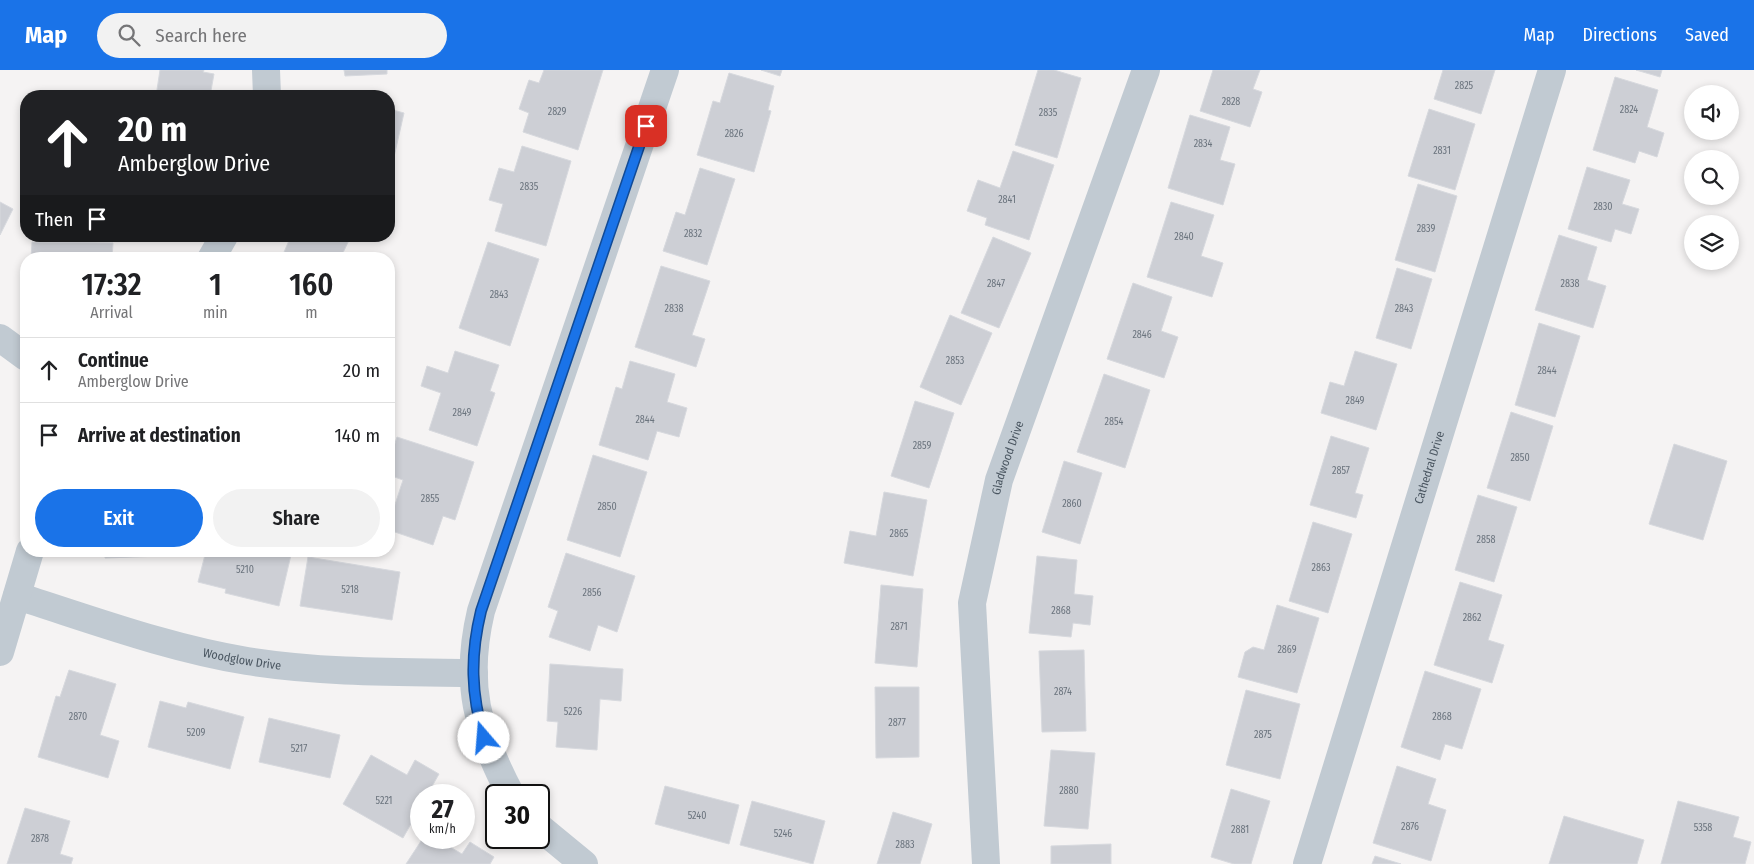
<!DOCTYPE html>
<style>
body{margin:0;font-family:"Fira Sans Condensed",sans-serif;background:#f2f2f2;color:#202124;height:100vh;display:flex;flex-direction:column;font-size:19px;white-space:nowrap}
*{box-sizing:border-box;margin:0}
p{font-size:16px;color:#757577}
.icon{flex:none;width:28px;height:28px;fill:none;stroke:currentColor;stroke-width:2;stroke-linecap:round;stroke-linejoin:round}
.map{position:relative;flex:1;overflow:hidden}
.sheet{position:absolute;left:20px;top:182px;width:375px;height:305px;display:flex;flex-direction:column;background:#fff;border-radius:20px;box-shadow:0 2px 8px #0003}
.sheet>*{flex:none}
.hud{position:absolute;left:20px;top:20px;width:375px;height:152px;border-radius:20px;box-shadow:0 2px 8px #0003;background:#202124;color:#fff;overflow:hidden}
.controls{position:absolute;left:1684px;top:15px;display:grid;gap:10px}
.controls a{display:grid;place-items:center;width:55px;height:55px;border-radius:50%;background:#fff;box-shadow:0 2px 8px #0003;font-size:25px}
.speed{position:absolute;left:410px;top:714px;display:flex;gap:10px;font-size:25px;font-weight:700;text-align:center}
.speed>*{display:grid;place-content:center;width:65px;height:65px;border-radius:50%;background:#fff;box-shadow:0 2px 8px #0003;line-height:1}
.speed small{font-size:12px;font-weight:400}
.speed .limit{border:2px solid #111;border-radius:8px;background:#fff;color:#111}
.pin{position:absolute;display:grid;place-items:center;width:42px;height:42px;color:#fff;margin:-21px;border-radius:10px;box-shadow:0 2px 8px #0006}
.me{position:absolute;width:55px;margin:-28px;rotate:342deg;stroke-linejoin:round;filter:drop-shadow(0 0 4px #0008)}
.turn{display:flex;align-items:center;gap:18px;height:105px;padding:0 15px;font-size:22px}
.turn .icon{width:65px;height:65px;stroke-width:2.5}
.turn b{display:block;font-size:35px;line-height:42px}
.then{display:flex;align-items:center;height:48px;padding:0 15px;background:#0003;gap:10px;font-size:19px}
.eta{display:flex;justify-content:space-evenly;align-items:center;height:85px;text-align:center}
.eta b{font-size:30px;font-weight:600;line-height:35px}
.button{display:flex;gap:10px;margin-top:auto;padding:10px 15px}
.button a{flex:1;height:58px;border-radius:30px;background:#1a73e8;color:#fff;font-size:20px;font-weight:600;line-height:58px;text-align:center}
.button a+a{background:#f2f2f2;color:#202124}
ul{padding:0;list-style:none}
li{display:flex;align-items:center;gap:15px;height:65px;padding:0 15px;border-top:1px solid #e0e0e0}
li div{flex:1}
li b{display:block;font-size:19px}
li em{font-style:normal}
header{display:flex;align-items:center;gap:30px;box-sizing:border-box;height:70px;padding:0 25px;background:#1a73e8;color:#fff}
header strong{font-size:24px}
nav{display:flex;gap:28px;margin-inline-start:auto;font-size:18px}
.search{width:350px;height:45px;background:#f2f2f2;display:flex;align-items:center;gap:12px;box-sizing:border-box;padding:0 18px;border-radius:28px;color:#757577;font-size:19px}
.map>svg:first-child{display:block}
.building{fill:#cdcfd5;stroke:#d7d9de}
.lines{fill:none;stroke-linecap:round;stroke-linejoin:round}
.minor{stroke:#c1cad2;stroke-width:28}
.route-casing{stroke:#114b97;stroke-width:12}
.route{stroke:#1a73e8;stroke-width:9}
.labels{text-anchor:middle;stroke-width:5;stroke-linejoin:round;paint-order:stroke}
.number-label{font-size:10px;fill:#6b747e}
.street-label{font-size:12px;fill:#4a5661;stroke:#fff}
</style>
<header>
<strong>Map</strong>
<div class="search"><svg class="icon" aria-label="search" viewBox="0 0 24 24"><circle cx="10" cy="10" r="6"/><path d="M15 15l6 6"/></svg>Search here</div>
<nav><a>Map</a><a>Directions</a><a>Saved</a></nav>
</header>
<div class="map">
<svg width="1754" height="794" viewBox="0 0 1754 794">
<rect width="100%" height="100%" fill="#f5f3f3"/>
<path class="building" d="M160,0H204L203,2L214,4L210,26H156Z
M344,0H387V4L345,6Z
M544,0H603L578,80L523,62L529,43L519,39L529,10L539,13Z
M761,0H782L780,6Z
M1038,0H1054L1081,8L1057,88L1015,75Z
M1213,0H1260L1253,19L1262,22L1250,57L1200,41Z
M1443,0H1495L1481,44L1434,29Z
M1636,0H1662L1660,7Z
M729,3L774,16L768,40L771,41L754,102L697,85L713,31L720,33Z
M1615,7L1658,20L1647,57L1664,63L1657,87L1639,81L1635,93L1593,80Z
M389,39L404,43L391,100H389Z
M1429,39L1475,54L1455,120L1408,106Z
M1190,45L1230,57L1220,90L1235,94L1223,135L1168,118Z
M522,76L571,91L546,176L495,161L503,134L489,130L499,98L514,102Z
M1013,81L1054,95L1029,170L985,155L987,148L967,141L978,110L1000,118Z
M1587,97L1630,110L1622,134L1639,139L1631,164L1615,159L1611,172L1568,159Z
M700,98L735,109L707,195L663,181L676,142L685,145Z
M1418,114L1457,126L1435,202L1395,190Z
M0,132L13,139L0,165Z
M1171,132L1214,145L1201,186L1223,193L1212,227L1147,207Z
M1559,165L1597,177L1587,210L1606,216L1593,258L1535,240Z
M291,166H351L340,189H281Z
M993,167L1031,183L999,258L961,243Z
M32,172L113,173L112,189H31Z
M488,172L539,189L510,276L459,258Z
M661,196L710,211L692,265L705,269L696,297L635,277Z
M1397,198L1432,209L1411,279L1376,268Z
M1133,213L1172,227L1161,261L1178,267L1164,308L1107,289Z
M950,245L992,263L961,335L920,317Z
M1539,253L1580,266L1555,347L1515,335Z
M455,281L499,295L490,321L495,323L477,376L429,360L441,323L421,316L427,296L448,303Z
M1355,281L1397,294L1376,360L1321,343L1330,312L1344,316Z
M630,291L675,304L667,332L687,338L679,367L657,361L648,390L599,375L616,317L622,319Z
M1104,304L1150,320L1125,398L1077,382Z
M915,331L954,343L929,418L891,406Z
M1511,342L1553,356L1530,431L1487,418Z
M1331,366L1369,378L1355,423L1363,425L1356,448L1310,435Z
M397,367L474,392L455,450L443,446L433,475L389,460V453L403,410L389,405V392Z
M1674,374L1727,391L1703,470L1649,454Z
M593,385L647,402L620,487L567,470Z
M1064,391L1102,403L1080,474L1042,462Z
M884,422L927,430L913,506L844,493L850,461L876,466Z
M1478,425L1517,437L1494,512L1455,500Z
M1313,452L1352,464L1328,543L1289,531Z
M105,481H161V486L105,488Z
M206,481H274L291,485L279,536L225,523L226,519L198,512Z
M566,483L635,506L617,562L598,555L590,581L549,567L558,541L548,537Z
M1037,486L1077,490L1074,524L1093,526L1090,555L1073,553L1071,567L1029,563Z
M308,487L400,502L392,550L300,536Z
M1460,512L1502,525L1488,570L1504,575L1492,613L1434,595Z
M881,515L923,519L917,597L875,593Z
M1277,535L1319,548L1297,623L1238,607L1245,582L1253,577L1264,580Z
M1084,580L1086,661L1042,662L1039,581Z
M550,594L623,599L621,631L600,629L597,680L556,677L558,652L547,651Z
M69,600L116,614L100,665L119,671L108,708L38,687L56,626L60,627Z
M1425,601L1481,619L1462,679L1445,674L1440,690L1401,677Z
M875,617H919V687L876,688Z
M1246,620L1300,634L1280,709L1226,695Z
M160,631L186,638L188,632L244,647L230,699L148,677Z
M269,648L340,665L330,708L259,692Z
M1051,680L1095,683L1088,759L1044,756Z
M371,685L407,705L415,690L439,704L427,725H421V736L403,768L343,734Z
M1397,696L1436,709L1428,734L1446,740L1431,791L1373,773Z
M665,716L739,735L729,774L655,754Z
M1231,719L1270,731L1251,794H1234L1211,787Z
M752,731L825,751L813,794L740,775Z
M1678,731L1739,747L1733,767L1751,772L1745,794H1661Z
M25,738L70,751L60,784L73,788L71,794H7Z
M893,742L932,754L920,794H877Z
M1564,746L1644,770L1637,794H1549Z
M423,768H435L462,784L470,772L494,787L490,794H406Z
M1111,774V794H1051V776Z
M1375,786L1401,794H1372Z"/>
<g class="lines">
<g class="minor">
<path d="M266,0L267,26"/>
<path d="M211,189L224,166"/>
<path d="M0,268L26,287"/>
<path id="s1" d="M17,526C93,550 168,578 247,591C322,603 398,602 474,603"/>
<path d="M0,582L30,481"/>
<path d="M511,725C477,661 464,613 481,541L665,0"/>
<path d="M539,757L584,794"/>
<path id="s2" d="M986,794L972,533L999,410L1146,0"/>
<path id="s3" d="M1307,794L1552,0"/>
</g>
</g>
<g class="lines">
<defs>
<path id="route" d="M484,668C471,624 470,586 481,541L646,56"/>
</defs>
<use href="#route" class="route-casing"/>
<use href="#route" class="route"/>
</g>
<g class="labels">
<g class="number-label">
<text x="1464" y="19">2825</text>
<text x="1231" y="35">2828</text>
<text x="1629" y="43">2824</text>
<text x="557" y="45">2829</text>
<text x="1048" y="46">2835</text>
<text x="734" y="67">2826</text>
<text x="1203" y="77">2834</text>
<text x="1442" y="84">2831</text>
<text x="529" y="120">2835</text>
<text x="1007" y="133">2841</text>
<text x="1603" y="140">2830</text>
<text x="1426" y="162">2839</text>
<text x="693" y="167">2832</text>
<text x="1184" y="170">2840</text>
<text x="996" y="217">2847</text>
<text x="1570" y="217">2838</text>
<text x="499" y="228">2843</text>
<text x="674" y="242">2838</text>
<text x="1404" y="242">2843</text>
<text x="1142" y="268">2846</text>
<text x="955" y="294">2853</text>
<text x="1547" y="304">2844</text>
<text x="1355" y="334">2849</text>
<text x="462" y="346">2849</text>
<text x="645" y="353">2844</text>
<text x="1114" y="355">2854</text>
<text x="922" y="379">2859</text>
<text x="1520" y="391">2850</text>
<text x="1341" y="404">2857</text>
<text x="430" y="432">2855</text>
<text x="1072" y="437">2860</text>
<text x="607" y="440">2850</text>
<text x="899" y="467">2865</text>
<text x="1486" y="473">2858</text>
<text x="1321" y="501">2863</text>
<text x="245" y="503">5210</text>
<text x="350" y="523">5218</text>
<text x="592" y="526">2856</text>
<text x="1061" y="544">2868</text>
<text x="1472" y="551">2862</text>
<text x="899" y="560">2871</text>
<text x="1287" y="583">2869</text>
<text x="1063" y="625">2874</text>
<text x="573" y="645">5226</text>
<text x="78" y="650">2870</text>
<text x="1442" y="650">2868</text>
<text x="897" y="656">2877</text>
<text x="196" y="666">5209</text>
<text x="1263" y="668">2875</text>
<text x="299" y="682">5217</text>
<text x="1069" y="724">2880</text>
<text x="384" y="734">5221</text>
<text x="697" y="749">5240</text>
<text x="1410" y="760">2876</text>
<text x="1703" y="761">5358</text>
<text x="1240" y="763">2881</text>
<text x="783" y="767">5246</text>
<text x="40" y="772">2878</text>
<text x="905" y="778">2883</text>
</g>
<g class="street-label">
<text dy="4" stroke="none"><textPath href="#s2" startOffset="411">Gladwood Drive</textPath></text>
<text dy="4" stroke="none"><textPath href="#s3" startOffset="415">Cathedral Drive</textPath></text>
<text dy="4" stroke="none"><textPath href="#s1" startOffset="234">Woodglow Drive</textPath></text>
</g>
</g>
</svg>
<div class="controls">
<a><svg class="icon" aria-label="sound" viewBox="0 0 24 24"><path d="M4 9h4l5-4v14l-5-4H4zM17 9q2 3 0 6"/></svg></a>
<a><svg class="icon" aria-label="search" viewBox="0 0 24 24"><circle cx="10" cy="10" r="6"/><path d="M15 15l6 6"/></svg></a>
<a><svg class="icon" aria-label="layers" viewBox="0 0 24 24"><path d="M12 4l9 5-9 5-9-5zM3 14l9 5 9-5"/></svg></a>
</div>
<div class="speed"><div>27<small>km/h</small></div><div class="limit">30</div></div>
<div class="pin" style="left:646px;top:56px;background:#d93025"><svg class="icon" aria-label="arrive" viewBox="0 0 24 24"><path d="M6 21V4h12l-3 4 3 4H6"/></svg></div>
<svg class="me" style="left:484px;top:668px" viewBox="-20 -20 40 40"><circle r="19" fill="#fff"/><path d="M0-13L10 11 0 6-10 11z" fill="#1a73e8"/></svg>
<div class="hud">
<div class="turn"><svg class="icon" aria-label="ahead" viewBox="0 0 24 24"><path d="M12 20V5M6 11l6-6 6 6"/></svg><div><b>20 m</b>Amberglow Drive</div></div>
<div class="then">Then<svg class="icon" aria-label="arrive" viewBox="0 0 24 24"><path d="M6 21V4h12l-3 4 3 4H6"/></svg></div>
</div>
<section class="sheet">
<div class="eta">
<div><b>17:32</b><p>Arrival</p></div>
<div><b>1</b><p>min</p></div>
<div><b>160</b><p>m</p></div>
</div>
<ul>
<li><svg class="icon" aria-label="ahead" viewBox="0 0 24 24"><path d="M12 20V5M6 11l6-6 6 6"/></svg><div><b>Continue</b><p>Amberglow Drive</p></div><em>20 m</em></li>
<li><svg class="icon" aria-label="arrive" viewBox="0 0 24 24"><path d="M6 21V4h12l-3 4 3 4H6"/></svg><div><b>Arrive at destination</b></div><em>140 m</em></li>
</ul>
<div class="button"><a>Exit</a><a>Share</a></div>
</section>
</div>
